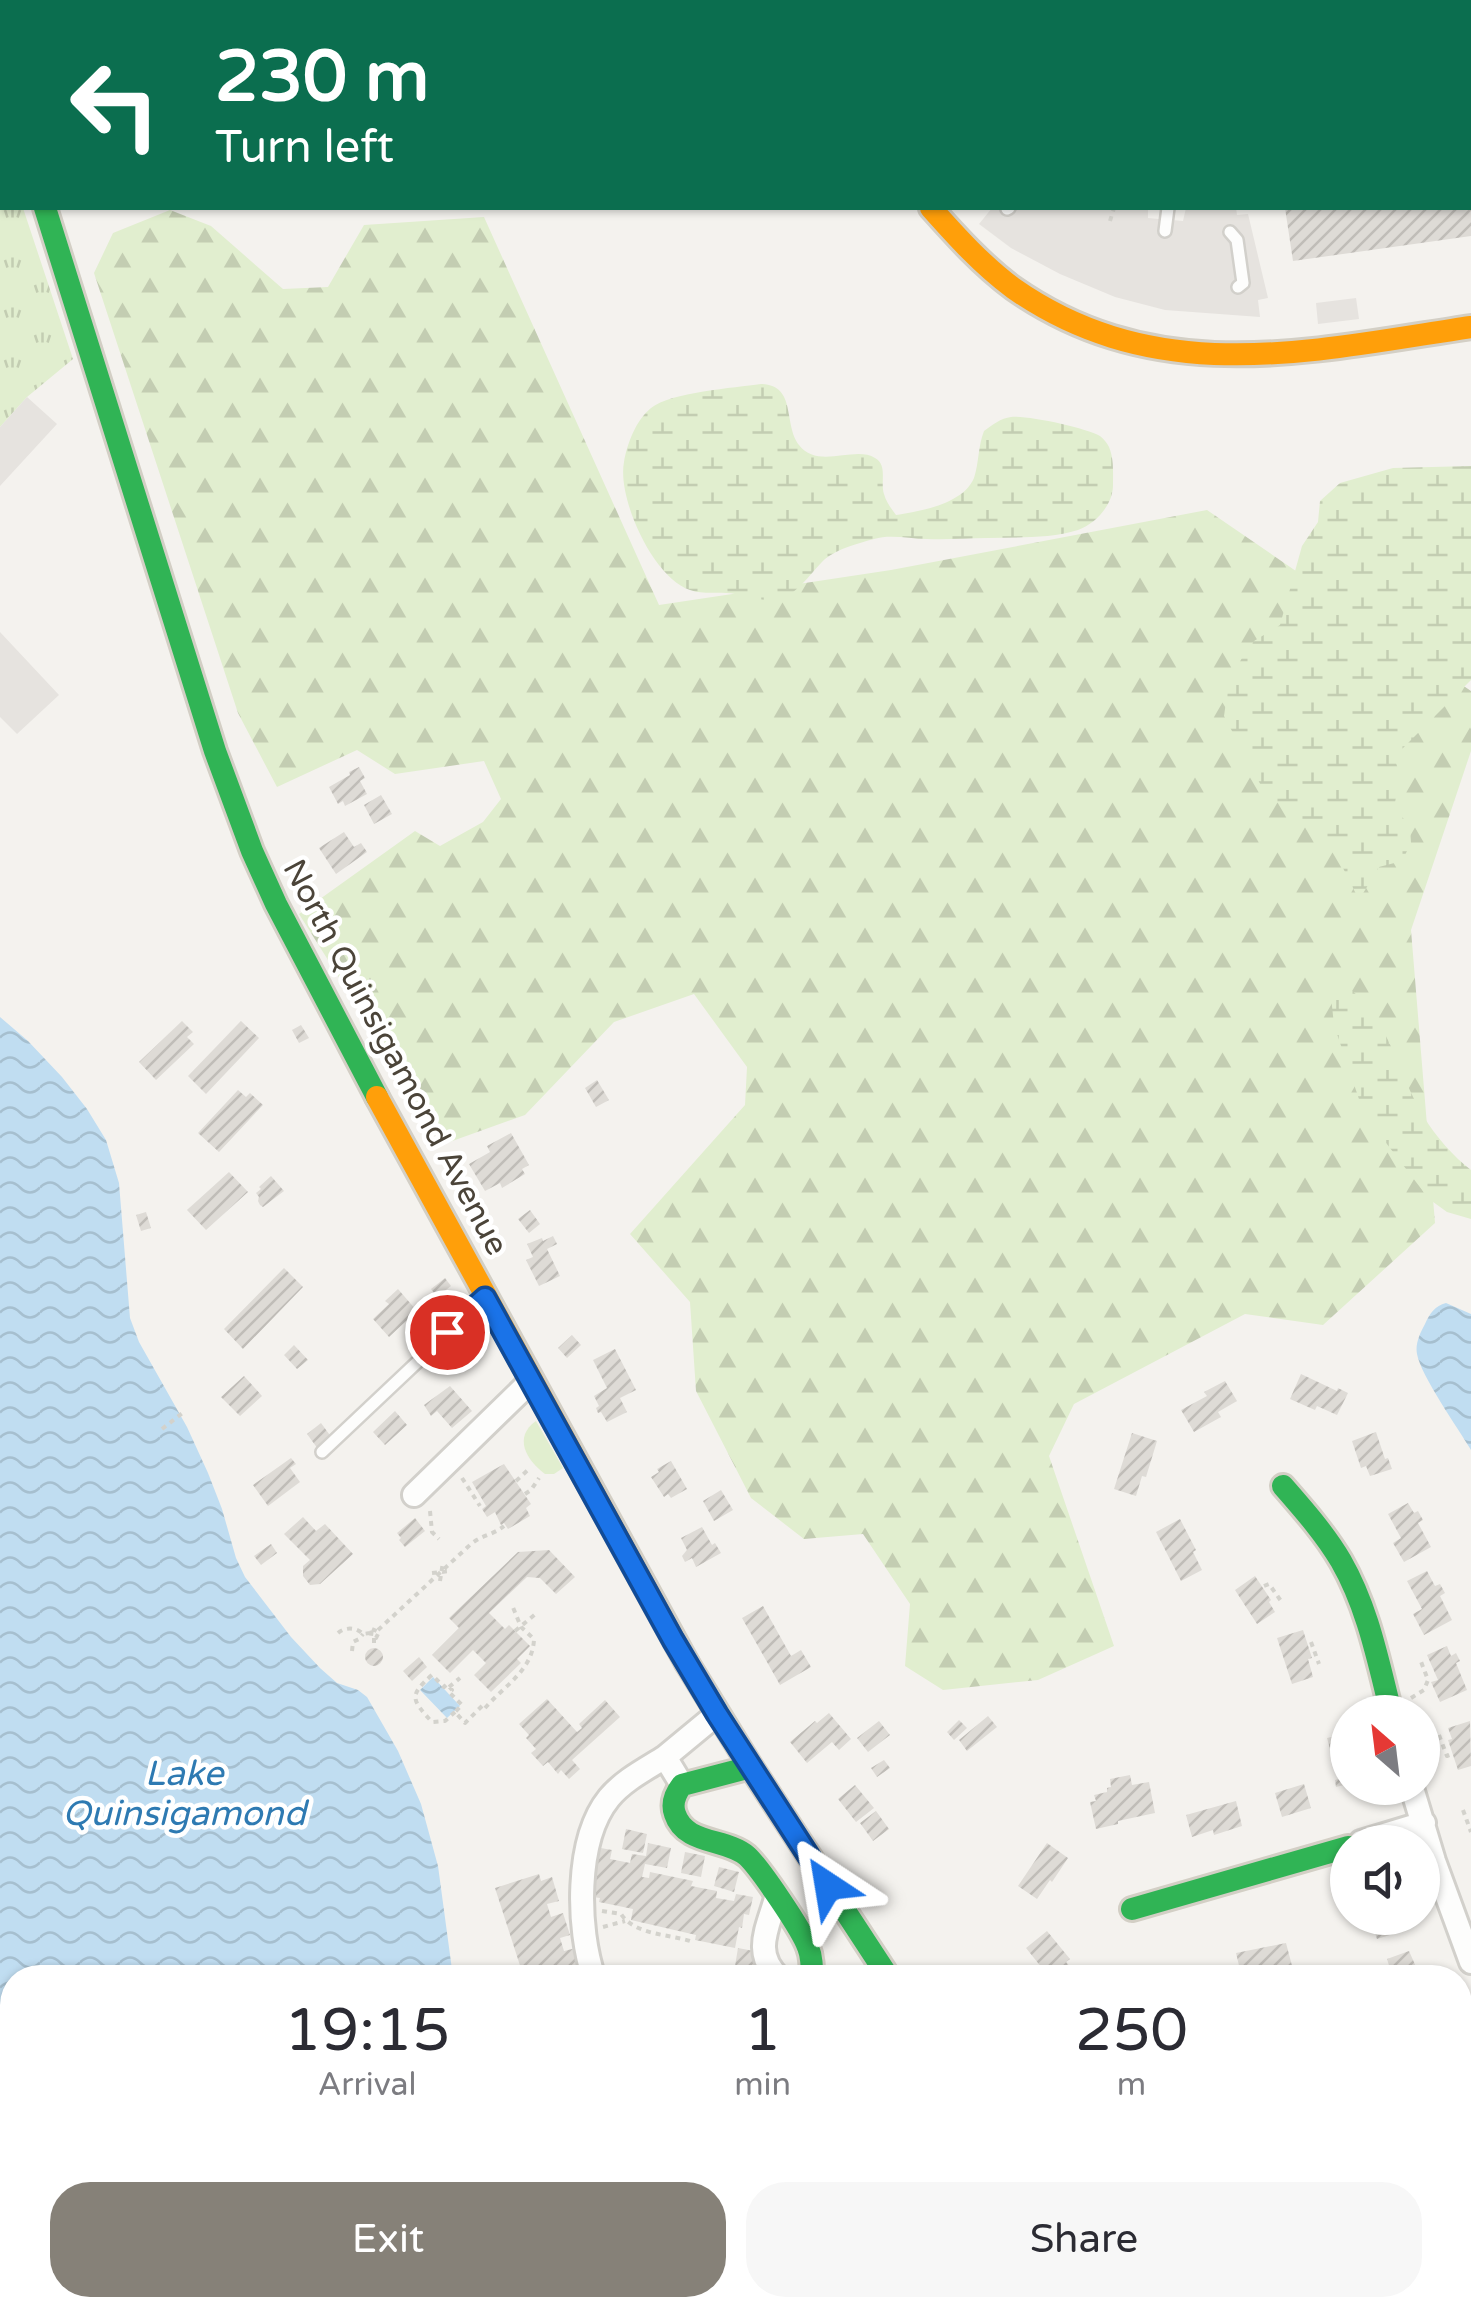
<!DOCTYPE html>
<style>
body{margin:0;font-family:"Varela Round",sans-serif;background:#f7f7f7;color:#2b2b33;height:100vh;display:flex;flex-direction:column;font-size:38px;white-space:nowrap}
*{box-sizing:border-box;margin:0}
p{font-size:32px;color:#7c7c81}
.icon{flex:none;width:55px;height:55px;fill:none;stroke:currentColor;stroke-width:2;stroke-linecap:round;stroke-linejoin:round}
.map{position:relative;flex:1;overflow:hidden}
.details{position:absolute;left:0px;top:1965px;width:1472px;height:352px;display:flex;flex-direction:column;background:#fff;border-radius:40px 40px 0 0;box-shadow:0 2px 8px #0004}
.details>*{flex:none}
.guide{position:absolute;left:0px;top:0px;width:1472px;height:210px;box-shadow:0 2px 8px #0004;background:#0b6e4f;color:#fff;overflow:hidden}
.needle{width:65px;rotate:332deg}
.controls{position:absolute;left:1330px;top:1695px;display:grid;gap:20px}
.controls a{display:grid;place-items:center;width:110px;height:110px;border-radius:50%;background:#fff;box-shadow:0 2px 8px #0004;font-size:50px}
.pin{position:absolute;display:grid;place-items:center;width:85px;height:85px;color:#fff;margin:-42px;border:5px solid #fff;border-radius:50%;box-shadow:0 2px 10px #0007}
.me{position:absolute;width:110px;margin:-55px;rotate:327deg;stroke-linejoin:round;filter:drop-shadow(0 0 8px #0008)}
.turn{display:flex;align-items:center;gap:35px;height:210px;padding:0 50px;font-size:45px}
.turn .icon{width:130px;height:130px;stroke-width:2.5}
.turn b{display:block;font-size:70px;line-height:85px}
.eta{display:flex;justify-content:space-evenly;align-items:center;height:170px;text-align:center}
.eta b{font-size:60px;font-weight:600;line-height:70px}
.primary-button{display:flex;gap:20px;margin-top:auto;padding:20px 50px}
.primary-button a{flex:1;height:115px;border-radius:40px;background:#868178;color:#fff;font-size:40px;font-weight:600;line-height:115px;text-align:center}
.primary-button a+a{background:#f7f7f7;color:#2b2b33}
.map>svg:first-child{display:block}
.grass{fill:#e1eecf}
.forest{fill:url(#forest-firs)}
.wetland{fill:url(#wetland-marsh)}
.park{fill:url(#park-tufts)}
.parking{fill:#e6e3df}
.water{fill:url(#water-waves)}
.building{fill:url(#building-hatch)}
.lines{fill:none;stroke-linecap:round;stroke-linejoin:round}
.lane-casing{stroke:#d2d0cb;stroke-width:16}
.street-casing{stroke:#d2d0cb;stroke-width:28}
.fast-casing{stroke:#d3cfc5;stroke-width:28}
.slow-casing{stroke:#d3cfc5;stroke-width:28}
.path{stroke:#d3d2cc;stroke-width:4;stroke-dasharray:5 5;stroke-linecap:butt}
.lane{stroke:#fdfdfc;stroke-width:11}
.street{stroke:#fdfdfc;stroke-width:22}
.fast{stroke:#30b455;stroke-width:22}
.slow{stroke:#ff9f0a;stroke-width:22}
.route-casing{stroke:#114b97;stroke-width:25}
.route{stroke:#1a73e8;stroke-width:18}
.labels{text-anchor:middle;stroke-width:9;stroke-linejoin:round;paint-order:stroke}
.street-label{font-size:32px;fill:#4b4439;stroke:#fff}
.water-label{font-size:35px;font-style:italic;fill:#2e7ab2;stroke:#fff}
</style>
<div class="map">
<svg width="1471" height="2317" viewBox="0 0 1471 2317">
<defs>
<pattern id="forest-firs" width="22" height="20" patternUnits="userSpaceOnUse" patternTransform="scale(2.5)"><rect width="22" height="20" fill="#e1eecf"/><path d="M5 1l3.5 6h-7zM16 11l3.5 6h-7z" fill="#c3cdb2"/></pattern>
<pattern id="wetland-marsh" width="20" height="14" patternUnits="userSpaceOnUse" patternTransform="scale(2.5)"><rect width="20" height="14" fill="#e1eecf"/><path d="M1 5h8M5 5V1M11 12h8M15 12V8" fill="none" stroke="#c3cdb2"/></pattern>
<pattern id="park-tufts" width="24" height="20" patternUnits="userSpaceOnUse" patternTransform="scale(2.5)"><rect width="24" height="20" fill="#e1eecf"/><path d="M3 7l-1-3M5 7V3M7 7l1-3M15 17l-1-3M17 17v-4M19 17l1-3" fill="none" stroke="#c3cdb2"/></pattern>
<pattern id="water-waves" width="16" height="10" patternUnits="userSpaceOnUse" patternTransform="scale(2.5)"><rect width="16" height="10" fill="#c0ddf1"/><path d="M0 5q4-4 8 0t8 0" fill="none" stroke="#a6bfcf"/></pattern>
<pattern id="building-hatch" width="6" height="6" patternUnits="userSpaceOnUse" patternTransform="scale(2.5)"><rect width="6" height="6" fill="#dedbd6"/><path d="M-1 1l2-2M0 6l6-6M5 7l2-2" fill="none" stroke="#c0bdb8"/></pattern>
</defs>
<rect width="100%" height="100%" fill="#f4f2ee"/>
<path class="grass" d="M536,1421L563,1468L554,1474H545C526,1460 513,1437 536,1421Z"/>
<path class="forest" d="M0,0H422L419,2H2V34L0,30Z
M170,210L211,226L283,289L328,287L364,225L484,217L659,605L891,570L1207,510L1471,691V751L1411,930L1435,1223L1323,1325L1245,1314L1074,1404L1049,1456L1114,1646L1038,1680L943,1690L905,1666L910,1604L863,1534L804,1539L751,1498L696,1391L690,1302L630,1234L745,1105L747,1067L694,994L614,1022L525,1115L444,1144L299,914L415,831L440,846L483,822L501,799L484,761L395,774L357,750L277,787L238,713L94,273L113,233Z"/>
<path class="wetland" d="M761,384C797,385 783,424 799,445C818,470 855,445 875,458C888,465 880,482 884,494C886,502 891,508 896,515C921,511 963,504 974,478C979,463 978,446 984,431C992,425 1001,418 1011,417C1027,415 1086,428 1100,436C1104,439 1107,443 1109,447C1114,459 1113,472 1113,485C1113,504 1097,523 1078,530C1050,539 1017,537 988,538C968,538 947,540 927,539C909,539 891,534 874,539C859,543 837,549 825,559C811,572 800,592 780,599C767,603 748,596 735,594C720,591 703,595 690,590C653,578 617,498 624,462C627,444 636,420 651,408C671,392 734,388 761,384Z
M1471,466V680L1394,757L1400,775L1394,808L1410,826L1411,843L1402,861L1379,867L1359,900L1329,840L1265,793L1224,716L1229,681L1242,658L1254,641L1280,625L1302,546L1318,522L1320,501L1340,483L1393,468Z
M1341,983C1388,1011 1397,1074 1424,1117C1436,1137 1453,1156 1471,1170V1219L1447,1212L1429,1199L1364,1114L1334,1025L1330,987Z"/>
<path class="park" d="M2,146V208H23L73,359L27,397L0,427V149Z"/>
<path class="parking" d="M992,208H1148V218L1183,221L1186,208H1236L1237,215L1248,214L1268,298L1258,300L1260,317L1165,310L1115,297L1060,274L1011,248L979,224Z
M1356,298L1359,319L1318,324L1316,303Z
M27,397L57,424L0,486V427Z
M0,632L59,695L17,734L0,717Z"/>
<path class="water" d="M0,1017L28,1041L62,1077L87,1109L106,1140L119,1183L130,1318L139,1342L187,1427L208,1473L222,1509L236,1558L245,1577L291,1637L320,1668L337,1683L358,1690L367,1697L398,1751L421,1804L438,1866L453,1977L12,1978V2305H751L766,2317H0Z
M1446,1303L1471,1314V1450C1458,1428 1421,1376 1417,1354C1415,1344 1420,1333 1425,1324C1430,1313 1435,1306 1446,1303Z
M433,1677L460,1706L447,1718L420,1690Z"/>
<path class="building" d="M1285,208H1471V236L1293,261Z
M359,767L365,778L360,781L367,794L345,806L343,801L338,804L329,787L350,775L349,772Z
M381,795L392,814L374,824L364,805Z
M344,832L354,847L361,843L367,852L336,874L319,848Z
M182,1021L193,1032L187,1037L194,1044L156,1080L139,1062Z
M241,1021L259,1038L206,1094L188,1076Z
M301,1025L309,1038L299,1043L292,1030Z
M597,1080L609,1100L596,1107L585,1088Z
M238,1090L246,1097L250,1093L263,1105L219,1152L198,1133Z
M511,1133L529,1165L522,1169L525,1174L502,1188L500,1183L485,1191L469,1164L490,1152L487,1146Z
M229,1172L248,1192L206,1230L187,1210Z
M271,1176L284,1191L263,1207L260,1205L258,1201L259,1197L256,1193L261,1189L259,1187Z
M530,1210L540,1224L529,1233L518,1219Z
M146,1212L151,1228L141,1231L136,1215Z
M553,1236L557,1244L547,1249L560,1276L539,1286L526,1260L533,1257L527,1244L542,1238L543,1241Z
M284,1268L303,1287L243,1349L224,1329Z
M445,1278L451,1286L437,1297L431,1289Z
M398,1289L417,1311L389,1337L373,1319L389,1304L385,1301Z
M572,1335L581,1345L567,1358L558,1348Z
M294,1345L308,1360L297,1369L284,1355Z
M615,1349L636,1390L620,1398L627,1412L607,1422L601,1412L598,1413L596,1408L599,1406L594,1396L607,1388L593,1360Z
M1301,1374L1337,1391L1338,1388L1348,1393L1337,1415L1317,1406L1315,1410L1290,1399Z
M244,1376L262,1396L240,1416L221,1397Z
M1225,1381L1237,1401L1218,1412L1221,1417L1194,1432L1181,1410L1207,1396L1204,1392Z
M450,1386L472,1411L452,1428L437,1411L431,1416L424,1405Z
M395,1411L407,1425L385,1445L373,1432Z
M321,1423L332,1438L318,1449L307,1434Z
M1376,1432L1385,1459L1388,1458L1392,1469L1370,1476L1366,1466L1361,1468L1352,1441Z
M1132,1433L1157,1441L1146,1477L1142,1476L1136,1496L1114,1489Z
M291,1458L296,1464L290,1468L300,1482L268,1506L253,1485Z
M671,1461L687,1489L671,1498L668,1494L664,1497L651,1477L659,1472L657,1469Z
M504,1464L531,1504L526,1508L530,1516L508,1529L504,1523L501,1525L495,1512L487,1517L482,1509L486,1506L472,1482Z
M721,1490L733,1510L714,1521L703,1501Z
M1408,1503L1414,1513L1418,1511L1423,1520L1418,1523L1431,1547L1404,1562L1393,1543L1401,1538L1388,1514Z
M303,1517L316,1531L325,1524L353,1554L320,1584L310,1585L303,1576V1566L310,1560L284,1534Z
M415,1518L425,1531L405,1547L399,1540L401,1538L397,1533Z
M1180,1519L1196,1550L1193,1552L1202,1570L1181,1581L1156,1532Z
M702,1527L712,1545L715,1543L721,1553L696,1567L692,1558L685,1562L682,1556L687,1550L681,1538Z
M271,1544L277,1553L261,1565L254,1556Z
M549,1550L575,1577L556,1594L540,1578L527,1577L489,1613L505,1629L509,1625L530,1646L517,1659L521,1663L491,1692L474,1675L486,1663L473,1650L450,1673L432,1655L459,1628L449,1618L518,1552Z
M1427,1571L1435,1586L1440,1584L1445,1593L1440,1596L1452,1620L1424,1635L1413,1614L1422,1609L1407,1581Z
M1255,1576L1271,1600L1269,1602L1275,1612L1257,1624L1235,1590Z
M763,1606L791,1656L801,1650L811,1667L780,1685L742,1618Z
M1303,1630L1312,1658L1308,1659L1313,1677L1292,1684L1277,1638Z
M1447,1646L1451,1656L1456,1653L1460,1661L1456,1663L1467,1690L1440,1702L1431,1682L1438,1680L1427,1655Z
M365 1657a9 9 0 1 1 18 0a9 9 0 1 1-18 0Z
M419,1657L427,1667L412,1681L403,1671Z
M547,1699L577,1732L582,1728L579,1724L605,1700L620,1717L572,1760L580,1769L569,1779L561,1770L558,1774L548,1762L543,1766L531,1753L536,1749L526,1738L529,1735L519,1724Z
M829,1713L851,1739L839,1750L832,1742L807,1763L790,1742L815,1721L817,1723Z
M988,1716L997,1727L967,1751L959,1740Z
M959,1720L967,1728L954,1740L947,1732Z
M879,1721L890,1735L868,1752L857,1738Z
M1470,1721L1471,1766L1458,1770L1448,1740L1452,1739L1448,1728Z
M1348,1733V1784L1336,1787L1335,1780L1338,1779L1327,1738Z
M884,1760L890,1768L877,1777L871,1768Z
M1130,1775L1132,1785L1149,1782L1155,1813L1118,1821V1824L1096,1829L1090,1802L1096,1801L1094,1795L1107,1792V1788L1111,1787L1110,1779Z
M1304,1784L1311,1808L1282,1817L1275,1793Z
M855,1785L874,1808L856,1822L838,1799Z
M1236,1801L1242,1826L1214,1835L1213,1830L1192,1837L1186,1815Z
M876,1811L889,1829L873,1841L860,1823Z
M626,1829L647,1834L643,1853L622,1849Z
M648,1843L671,1848L667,1868L645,1864L642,1877L649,1878L650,1872L693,1881L691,1886L717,1891L716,1898L734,1901L736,1894L753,1897L749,1915L744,1914L742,1928L739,1927L735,1948L695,1940L696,1935L631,1920L633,1909L599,1902L600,1898L593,1897L596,1881L592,1880L595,1847L612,1850L610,1859L630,1863L632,1854L646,1856Z
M1047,1843L1068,1858L1052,1882L1050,1880L1037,1899L1018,1886Z
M685,1852L705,1856L701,1877L681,1873Z
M719,1867L739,1872L734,1892L714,1886Z
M539,1874L541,1881L552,1877L559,1901L547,1904L551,1917L563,1913L570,1935L560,1938L564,1951L576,1948L583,1969L570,1973L571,1978H524L495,1888Z
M1370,1918H1399L1403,1931L1377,1939Z
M1047,1931L1070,1959L1066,1962L1079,1978H1050L1026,1948Z
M1286,1943L1295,1977L1272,1978L1270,1971L1264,1973L1265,1978H1242L1236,1953Z
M738,1948L759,1952L755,1978H733Z
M1409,1951L1421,1978H1393L1387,1959Z
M877,2305H921L909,2317H882L873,2308Z
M958,2305H961L969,2312L964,2317H946Z
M1246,2305H1286L1294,2317H1236L1234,2313Z"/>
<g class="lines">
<defs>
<path id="lane" d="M961,0L962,2
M1026,2L1030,0
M1007,209L1009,208
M1165,231L1168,208
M1230,232L1237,240L1243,283L1238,287
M322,1452L482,1301
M1203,2317V2305"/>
<path id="street" d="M908,2L912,0
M414,1495L531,1381
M665,1757L717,1714
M1412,1788L1434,1861L1471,1962
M1361,1842L1424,1823
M776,1898C768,1928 752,1953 779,1978
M594,1978C577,1929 575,1840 609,1798C624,1780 646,1769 665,1757L682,1785
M1460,2034L1471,2024"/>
<path id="fast" d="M0,87L2,93
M45,208L215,751L252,851L276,904L377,1097
M1283,1486C1304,1510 1325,1534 1341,1561C1368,1608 1378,1661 1391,1712
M687,1663L751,1767L889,1978
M751,1767L682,1785C675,1794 671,1803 675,1814C685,1845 726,1838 747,1856C760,1868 802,1930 808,1947C812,1957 812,1967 812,1978
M1132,1909L1348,1847
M1107,2305L1115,2317"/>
<path id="slow" d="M931,208C956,236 982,265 1013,288C1157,389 1312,351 1471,327
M377,1097L687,1663"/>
</defs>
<use href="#lane" class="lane-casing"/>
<use href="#street" class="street-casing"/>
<use href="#fast" class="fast-casing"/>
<use href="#slow" class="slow-casing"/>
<path class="path" d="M1168,0V2
M1110,221L1114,208
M162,1429L185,1411
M462,1478L480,1506
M516,1481L529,1469
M525,1494L531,1490L539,1478
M430,1511L432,1532L439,1539
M432,1573L450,1571
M440,1581L443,1562
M1264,1586L1269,1584L1281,1601
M372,1629L379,1632L376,1638L371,1636Z
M378,1630L471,1544C482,1535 493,1535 504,1526
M515,1631L538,1612
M338,1633C345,1627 356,1627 363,1634L370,1633
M374,1638V1648
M1311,1642L1319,1664
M352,1651L353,1642L359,1639L363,1634
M449,1687L460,1678
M1411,1698L1424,1690L1428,1680L1420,1659
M455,1712L445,1721L432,1722C412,1700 408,1696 432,1675L444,1687L447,1684L452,1690L449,1692L462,1705L455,1712L465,1723L483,1705L485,1708C504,1686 533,1670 534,1639L521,1627L512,1605
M1439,1735L1447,1756L1453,1754
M1463,1810L1471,1832
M602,1911L621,1914C635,1935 668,1934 690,1941
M603,1927L625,1921
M977,2315L979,2317"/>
<use href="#lane" class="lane"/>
<use href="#street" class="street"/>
<use href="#fast" class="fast"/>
<use href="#slow" class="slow"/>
</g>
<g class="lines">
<defs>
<path id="route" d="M447,1332L485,1298L673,1640L717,1714L828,1886"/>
</defs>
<use href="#route" class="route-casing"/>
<use href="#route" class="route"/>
</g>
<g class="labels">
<g class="street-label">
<text transform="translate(396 1057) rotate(62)" y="11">North Quinsigamond Avenue</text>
</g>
<g class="water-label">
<text x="184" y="1785">Lake<tspan x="184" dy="40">Quinsigamond</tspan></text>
</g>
</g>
</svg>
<div class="controls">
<a><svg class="needle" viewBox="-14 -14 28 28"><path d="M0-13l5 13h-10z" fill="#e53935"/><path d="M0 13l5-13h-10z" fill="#7c7c81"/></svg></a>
<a><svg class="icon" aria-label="sound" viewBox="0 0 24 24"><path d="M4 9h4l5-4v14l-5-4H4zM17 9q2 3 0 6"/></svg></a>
</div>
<div class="pin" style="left:447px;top:1332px;background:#d93025"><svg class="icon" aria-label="arrive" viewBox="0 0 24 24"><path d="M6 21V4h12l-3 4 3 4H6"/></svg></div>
<svg class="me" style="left:828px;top:1886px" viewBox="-20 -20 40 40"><path d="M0-17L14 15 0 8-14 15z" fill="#1a73e8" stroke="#fff" stroke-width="4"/></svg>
<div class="guide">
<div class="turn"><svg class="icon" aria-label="left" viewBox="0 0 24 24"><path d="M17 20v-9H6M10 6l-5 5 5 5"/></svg><div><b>230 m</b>Turn left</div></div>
</div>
<section class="details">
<div class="eta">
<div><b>19:15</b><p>Arrival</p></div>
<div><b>1</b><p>min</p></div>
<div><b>250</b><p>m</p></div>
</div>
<div class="primary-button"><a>Exit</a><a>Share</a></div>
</section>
</div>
